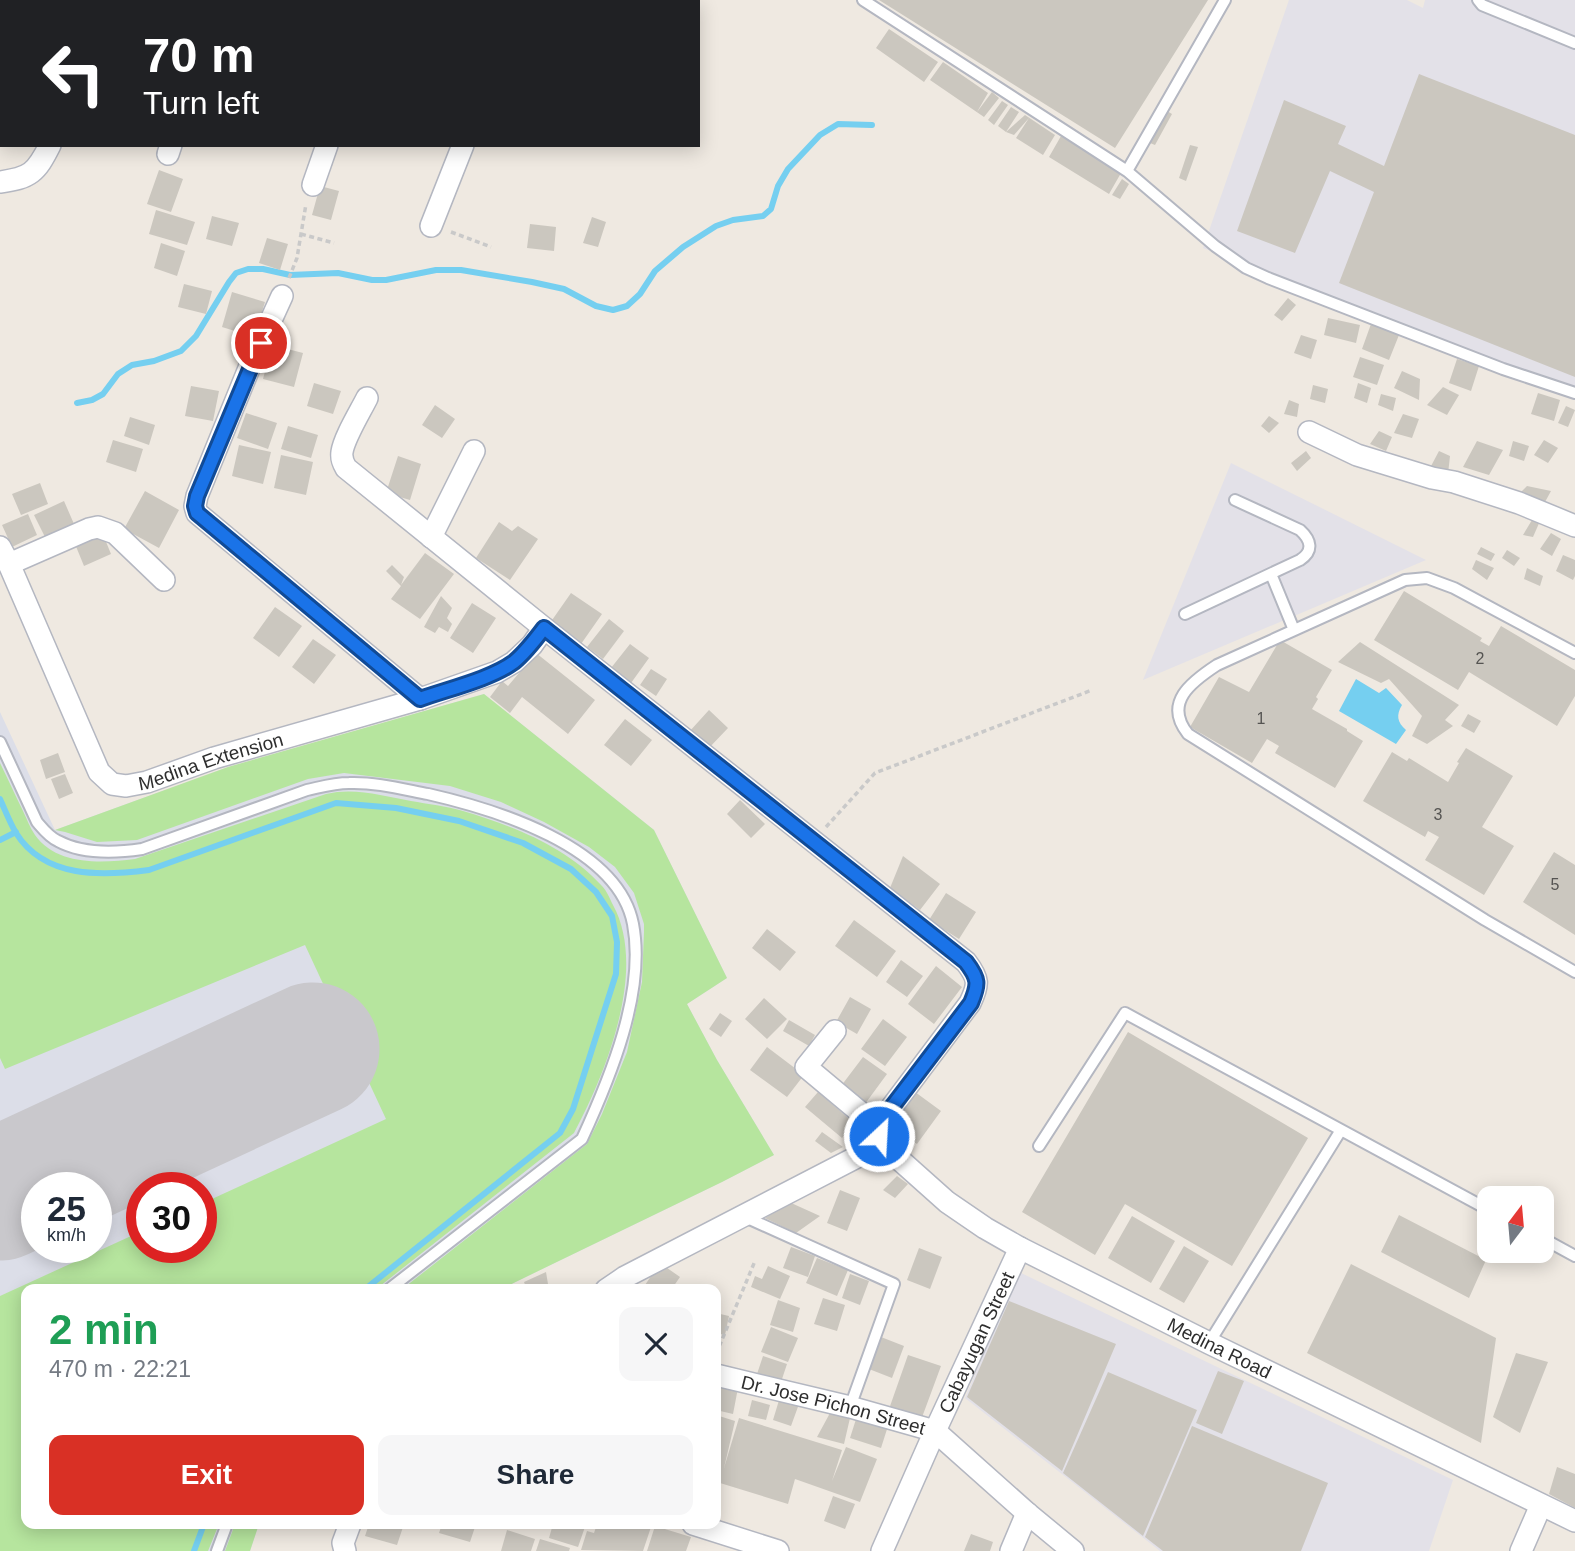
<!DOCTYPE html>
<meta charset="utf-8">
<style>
body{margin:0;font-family:Arial,sans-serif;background:#f6f6f7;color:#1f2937;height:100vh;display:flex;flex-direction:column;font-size:26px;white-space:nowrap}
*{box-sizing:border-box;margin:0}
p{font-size:23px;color:#747a83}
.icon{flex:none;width:38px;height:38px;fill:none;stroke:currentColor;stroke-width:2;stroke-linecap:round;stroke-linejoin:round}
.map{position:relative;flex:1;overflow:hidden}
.details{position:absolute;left:21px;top:1284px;width:700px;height:245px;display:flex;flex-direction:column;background:#fff;border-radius:14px;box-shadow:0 4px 18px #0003}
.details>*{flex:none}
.guide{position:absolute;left:0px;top:0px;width:700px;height:147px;box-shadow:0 4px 18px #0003;background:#202124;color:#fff;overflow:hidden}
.needle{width:46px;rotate:16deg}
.buttons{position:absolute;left:1477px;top:1186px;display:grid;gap:14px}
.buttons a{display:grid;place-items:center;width:77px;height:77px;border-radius:14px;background:#fff;box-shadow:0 4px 18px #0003;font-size:35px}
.speed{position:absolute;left:21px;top:1172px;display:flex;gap:14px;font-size:35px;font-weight:700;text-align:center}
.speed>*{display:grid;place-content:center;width:91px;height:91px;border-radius:50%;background:#fff;box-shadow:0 4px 18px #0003;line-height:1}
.speed small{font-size:18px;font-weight:400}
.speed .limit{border:10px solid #d22;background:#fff;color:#111}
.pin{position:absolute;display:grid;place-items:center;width:60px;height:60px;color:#fff;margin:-30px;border:4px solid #fff;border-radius:50%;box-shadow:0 2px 7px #0007}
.me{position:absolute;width:77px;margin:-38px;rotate:25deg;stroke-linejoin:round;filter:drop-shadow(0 0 5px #0008)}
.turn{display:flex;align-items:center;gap:24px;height:147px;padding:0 28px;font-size:32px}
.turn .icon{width:91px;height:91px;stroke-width:2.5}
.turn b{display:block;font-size:49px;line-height:60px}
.round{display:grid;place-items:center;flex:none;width:74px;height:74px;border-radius:14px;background:#f6f6f7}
.overview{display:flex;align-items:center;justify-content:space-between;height:119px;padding:0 28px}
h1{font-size:42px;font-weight:600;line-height:52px;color:#1e9e55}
.cta{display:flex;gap:14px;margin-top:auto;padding:14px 28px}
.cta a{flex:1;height:80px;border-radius:14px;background:#d93025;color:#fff;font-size:28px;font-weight:600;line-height:80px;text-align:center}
.cta a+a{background:#f6f6f7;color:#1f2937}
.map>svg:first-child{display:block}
.industrial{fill:#e3e1e8}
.airport{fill:#dcdee8;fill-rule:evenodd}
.green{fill:#b6e59e}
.water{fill:#75cff0}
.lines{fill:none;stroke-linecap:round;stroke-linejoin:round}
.stream{stroke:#75cff0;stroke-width:6}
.runway{stroke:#c9c8cc;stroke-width:133}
.building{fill:#cbc7bf}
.service-casing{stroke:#b4b7c1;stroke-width:14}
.minor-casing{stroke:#b4b7c1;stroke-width:24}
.path{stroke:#c9c9c9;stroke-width:3.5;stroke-dasharray:5 3.5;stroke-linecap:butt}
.service{stroke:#fff;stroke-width:10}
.minor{stroke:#fff;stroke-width:21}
.route-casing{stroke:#114b97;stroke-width:18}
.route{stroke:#1a73e8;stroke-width:12}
.labels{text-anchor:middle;stroke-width:5;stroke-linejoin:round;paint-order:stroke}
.number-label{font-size:16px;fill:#555452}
.street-label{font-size:19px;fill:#2e2e2e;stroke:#fff}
</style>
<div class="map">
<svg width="1575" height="1551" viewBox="0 0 1575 1551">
<rect width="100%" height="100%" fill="#efe9e1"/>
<path class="industrial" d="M1289,0H1407L1423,8L1425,0H1575V393L1203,248Z
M1231,463L1426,560L1143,680Z
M1019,1272L1453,1480L1429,1551H1160L965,1398Z"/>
<path class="airport" d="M484,694L654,830L727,978L687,1004L717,1060L774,1155L722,1182L499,1290H26V1524H259L250,1551H0V712L55,830L228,767ZM37,1188H96V1248H37ZM142,1188H201V1248H142Z"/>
<path class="green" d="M484,694L654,830L727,978L687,1004L717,1060L774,1155L722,1182L499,1290H401L587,1144L602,1114L627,1052L642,982L644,932V924L634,893L615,867L589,847L544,822L501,802L450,786L344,773L308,779L137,840L97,842L65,832L55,830L228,767Z
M0,763C8,779 15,795 23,811C27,819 30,828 35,835C57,866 102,863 135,859L326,794C354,787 384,796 411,801C428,804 446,806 463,811C513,826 566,846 602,886C607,891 610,899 613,905C648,969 606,1073 574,1133L375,1290H26V1524H219L208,1551H0V1296L142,1231V1248H201V1204L386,1119L305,945L5,1069L0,1058Z
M235,1524H259L250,1551H225Z"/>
<path class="water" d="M1356,679L1379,693L1386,688L1402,705C1396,715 1397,722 1406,730L1396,744L1339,711Z"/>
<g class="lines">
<path class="stream" d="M77,403L92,400L103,394L118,374L132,365L154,361L181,351L196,336L229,282L236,273L248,269H263L290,275L338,273L372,280H386L436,270H461L532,282L564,289L596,306L613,310L627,306L640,294L655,271L683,247L716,226L733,220L763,216L771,209L778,186L788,169L820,135L838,124L872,125
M0,799C5,810 10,823 16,833C45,879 102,876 149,870L336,803L396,808L459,821L523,843L571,869L596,892L612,916L617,942L616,974L573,1109L560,1133L364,1290
M0,840L16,832
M194,1551L204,1524"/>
<path class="runway" d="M0,1194L313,1049"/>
</g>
<path class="building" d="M879,0H1208L1115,148Z
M889,29L938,62L924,82L876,48Z
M943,62L988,93L977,112L992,92L999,98L984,117L930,80Z
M1419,74L1575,135V377L1339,283L1374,192L1330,171L1295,253L1237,231L1284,100L1346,126L1338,144L1384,166Z
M1002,101L1008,105L994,125L988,120Z
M1011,107L1019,112L1006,132L1025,115L1055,135L1043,155L1016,138L1029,118L1014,135L1006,132L998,126Z
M1167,111L1172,114L1155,145L1150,143Z
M1061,136L1121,173L1109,194L1049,157Z
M1190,145L1198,147L1186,181L1179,178Z
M159,170L183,179L171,212L147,204Z
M1122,179L1129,184L1120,199L1112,195Z
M320,186L339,191L331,220L312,215Z
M156,210L195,222L187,245L149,234Z
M212,216L239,223L232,246L206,239Z
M592,217L606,222L598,247L583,243Z
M530,224L556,227L554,251L527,248Z
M267,238L288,244L280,270L259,263Z
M161,243L185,251L177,276L154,268Z
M184,284L212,291L206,314L178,307Z
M232,292L265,302L254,337L222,327Z
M1288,298L1296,305L1282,321L1274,315Z
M1328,318L1360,325L1356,343L1324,335Z
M1371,324L1399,335L1389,360L1362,349Z
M1301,335L1317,340L1311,359L1294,353Z
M272,345L303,353L294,387L263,379Z
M1360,357L1384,365L1377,385L1353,377Z
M1457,359L1479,366L1471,391L1449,383Z
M1402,371L1420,379L1419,400L1394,388Z
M314,383L341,391L333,414L307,406Z
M1358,383L1371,388L1367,403L1354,398Z
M1313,385L1328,389L1325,403L1310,399Z
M191,386L219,391L213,421L185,416Z
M1443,387L1459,395L1447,415L1427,405Z
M1538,393L1560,400L1554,421L1531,414Z
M1381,394L1396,398L1393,411L1378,405Z
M1289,400L1299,404L1297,417L1284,414Z
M435,405L455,419L442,438L422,425Z
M1566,406L1575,410L1568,427L1558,423Z
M246,413L277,423L268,449L237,438Z
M1403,414L1419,419L1412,438L1394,433Z
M1269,416L1279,423L1269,433L1261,426Z
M130,417L155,425L149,445L124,436Z
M288,426L318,435L311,458L281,449Z
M1379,431L1392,437L1386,451L1370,444Z
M113,440L143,449L136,472L106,462Z
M1544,440L1558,448L1548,463L1534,455Z
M1477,441L1503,450L1489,475L1463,467Z
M1513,441L1529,446L1524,461L1509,456Z
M239,445L271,452L263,484L232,476Z
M1306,451L1311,458L1297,471L1291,463Z
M1439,451L1450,456L1448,474L1430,468Z
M281,455L313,462L306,495L274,488Z
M398,456L421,464L410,500L386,493Z
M40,483L48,504L21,515L12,494Z
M1527,486L1551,491L1545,502L1519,494Z
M145,491L179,510L159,548L124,529Z
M64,501L74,524L45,537L34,515Z
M28,514L37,535L12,547L2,525Z
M1532,520L1540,521L1533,537L1523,535Z
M499,522L512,531L518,526L538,539L510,580L476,558Z
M102,532L111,554L84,566L75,544Z
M1551,533L1561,539L1552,556L1540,549Z
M1481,547L1495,554L1491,561L1477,554Z
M1507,550L1520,558L1514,566L1502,558Z
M425,553L454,574L420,619L391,599L401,586L386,571L392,565L404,577L401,585Z
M1563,555L1575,560V576L1573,580L1556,571Z
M1476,560L1494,568L1487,580L1472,569Z
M1527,568L1543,576L1540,586L1524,579Z
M1404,591L1482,638L1480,641L1489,646L1501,626L1575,670V696L1557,726L1469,672L1458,690L1374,640Z
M571,593L602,614L581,644L550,623Z
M441,596L452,608L447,618L452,624L448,632L439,627L435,633L424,627Z
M472,603L496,618L473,653L450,638Z
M275,607L302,626L279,657L253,638Z
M609,619L624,631L603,659L587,647Z
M313,639L336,655L314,684L292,667Z
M1280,640L1332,670L1316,697L1318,699L1312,709L1347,729V731L1363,741L1335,788L1275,753L1279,746L1267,739L1252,763L1190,727L1219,677L1249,692Z
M1360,642L1459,705L1445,720L1453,726L1427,744L1412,736L1422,716L1389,679L1381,683L1338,662Z
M630,644L649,658L631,683L611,668Z
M536,653L595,700L568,734L522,697L510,713L490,697L502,681L508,686Z
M651,669L667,679L656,696L640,685Z
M709,710L728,728L708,749L689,732Z
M1468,714L1481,721L1474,733L1461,726Z
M625,719L652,740L631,766L604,745Z
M1466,748L1513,776L1482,827L1514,846L1484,895L1425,860L1439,837L1428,831L1425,837L1363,801L1392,752L1407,761L1409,758L1448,782L1459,763L1457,762Z
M58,753L65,772L46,779L40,760Z
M65,774L73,793L59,799L51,779Z
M740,800L765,824L751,838L727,814Z
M1554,852L1575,865V935L1523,902Z
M903,856L940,884L920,910L890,888Z
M946,893L976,912L959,939L929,920Z
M854,920L896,951L877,977L835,946Z
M767,929L796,952L780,971L752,948Z
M901,960L923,976L907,997L886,982Z
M936,966L962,987L934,1024L908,1004Z
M850,997L871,1009L857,1034L836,1022Z
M764,998L787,1019L767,1039L745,1019Z
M720,1013L732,1021L721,1037L709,1029Z
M883,1019L907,1037L885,1066L861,1049Z
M789,1020L815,1035L809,1046L783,1031Z
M1128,1032L1308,1138L1232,1266L1125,1204L1095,1255L1022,1212Z
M767,1047L804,1075L787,1097L750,1070Z
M863,1057L887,1074L862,1108L838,1090Z
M911,1089L941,1111L917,1144L887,1121Z
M818,1092L854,1123L842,1138L805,1107Z
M822,1132L843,1147L831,1153L815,1141Z
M897,1176L908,1184L895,1198L883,1190Z
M840,1190L860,1198L847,1231L827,1223Z
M789,1202L820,1216L796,1233L765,1218Z
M1399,1215L1486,1260L1469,1298L1381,1252Z
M1132,1216L1175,1241L1151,1283L1108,1258Z
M1184,1246L1209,1261L1184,1303L1159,1289Z
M791,1247L815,1256L808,1277L783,1268Z
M919,1248L942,1257L930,1289L907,1280Z
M817,1258L848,1270L837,1296L806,1283Z
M660,1263L680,1277L671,1290H652L645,1285Z
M1351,1264L1496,1338L1481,1443L1307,1353Z
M768,1266L790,1276L780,1299L751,1287L755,1276L762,1279Z
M546,1272L549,1290H527L524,1282Z
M850,1274L869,1281L860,1305L842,1298Z
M823,1298L845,1305L837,1331L814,1324Z
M778,1300L800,1308L793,1332L770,1325Z
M1009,1301L1116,1344L1062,1471L967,1397Z
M716,1313L729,1316L725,1335L716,1333Z
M771,1327L798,1338L788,1362L761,1352Z
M881,1337L904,1346L892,1378L869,1369Z
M1516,1353L1548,1362L1520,1433L1493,1417Z
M908,1355L941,1366L921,1420L889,1409Z
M763,1356L787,1364L781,1382L757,1374Z
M1218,1371L1244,1381L1222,1434L1196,1423Z
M1108,1372L1197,1410L1143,1536L1063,1473Z
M716,1384L738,1388L733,1414L716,1410Z
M780,1397L799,1404L791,1426L773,1420Z
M752,1400L770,1405L766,1420L748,1416Z
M830,1413L850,1418L844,1444L817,1437Z
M716,1415L735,1421L724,1468L739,1418L842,1450L832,1481L846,1447L877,1459L860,1502L795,1479L788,1504L720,1483L716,1491Z
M857,1416L888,1426L881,1448L850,1438Z
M1192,1426L1328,1483L1301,1551H1163L1145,1537Z
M1557,1467L1575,1474V1508L1549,1494Z
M833,1496L855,1504L845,1529L824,1521Z
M369,1524H404L397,1545L365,1536Z
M442,1524H476L470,1542L439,1533Z
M553,1524H586L578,1547L549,1538Z
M597,1524H652L643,1551L581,1550L587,1531L594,1533Z
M655,1526L691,1537L686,1551H647Z
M507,1530L535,1539L531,1551H501Z
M971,1534L993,1542L990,1551H964Z
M540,1539L570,1548L569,1551H536Z"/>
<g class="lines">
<defs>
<path id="service" d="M863,0L1127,171L1215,246L1246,268L1268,278L1503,369L1575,393
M1478,0L1482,5L1575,43
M1127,171L1225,0
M1271,574L1294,630
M1185,614L1300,560C1314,551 1311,540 1300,530L1235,500
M1575,653L1454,588L1427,578L1405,580L1217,665C1191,682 1163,703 1188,734L1485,920L1575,972
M0,742L37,822C43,829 49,837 58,841C82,854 115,853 142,849L307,790C321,787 334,783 349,783C375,782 402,789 428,794C494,809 618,846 633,924C646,992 610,1078 582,1139L388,1290
M1039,1146L1125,1013L1489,1210
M743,1216L894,1284L850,1407
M1542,1238L1575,1256
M1209,1343L1341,1130
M217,1551L227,1524"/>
<g id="minor">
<path d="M107,2V0"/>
<path d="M255,2L256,0"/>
<path d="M380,2L381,0"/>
<path d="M518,2V0"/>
<path d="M656,2L657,0"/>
<path d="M0,75L2,76"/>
<path d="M168,154L171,145"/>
<path d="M0,182C30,178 36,173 50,145"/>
<path d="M313,185L327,145"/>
<path d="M431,226L463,145"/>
<path d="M282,296L250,366L197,496L195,506L197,513L420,699"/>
<path id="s1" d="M367,398C360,412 344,438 342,452C341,459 343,463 346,468L544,628L966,962C979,979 979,984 970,1003L882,1120C879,1129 878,1135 882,1144L947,1202L985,1228L1020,1248L1209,1343L1575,1521"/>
<path d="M1309,432L1357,455L1432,478L1454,482L1519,503L1575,526"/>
<path d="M431,537L474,451"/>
<path id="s2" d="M0,547L9,564L99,772L112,784L126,786L147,782L214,758L420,699L497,672L514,662L532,645L544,628"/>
<path d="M9,564L89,529L98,527L115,533L164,580"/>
<path d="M835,1031L806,1067L879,1128"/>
<path d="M606,1290L625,1277L882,1144"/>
<path id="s3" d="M716,1375L850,1407L935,1431L1027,1513L1073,1551"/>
<path d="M693,1524L778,1551"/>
<path d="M345,1551L343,1543L350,1524"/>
<path id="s4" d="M882,1551L935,1431L1020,1248"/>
<path d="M1011,1551L1027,1513"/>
<path d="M1521,1551L1541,1505"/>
</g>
</defs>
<use href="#service" class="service-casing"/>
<use href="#minor" class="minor-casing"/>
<path class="path" d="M451,232L491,247
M301,234L334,243
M289,278L297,258L306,204
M826,827L875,773L1092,690
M716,1354L755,1261"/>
<use href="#service" class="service"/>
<use href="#minor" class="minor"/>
</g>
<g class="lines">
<defs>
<path id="route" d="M261,343L197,496L195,506L197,513L420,699C448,689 491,679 514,662C526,652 535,640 544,628L966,962C979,979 979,984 971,1003L882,1120L879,1128V1136"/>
</defs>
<use href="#route" class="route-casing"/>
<use href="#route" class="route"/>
</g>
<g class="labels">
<g class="number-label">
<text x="1480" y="664">2</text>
<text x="1261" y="724">1</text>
<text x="1438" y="820">3</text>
<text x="1555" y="890">5</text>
</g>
<g class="street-label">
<text dy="7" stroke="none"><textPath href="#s2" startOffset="366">Medina Extension</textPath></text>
<text dy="7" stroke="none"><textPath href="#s4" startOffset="229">Cabayugan Street</textPath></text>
<text dy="7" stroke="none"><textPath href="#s1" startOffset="1482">Medina Road</textPath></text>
<text dy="7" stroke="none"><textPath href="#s3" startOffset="121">Dr. Jose Pichon Street</textPath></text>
</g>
</g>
</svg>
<div class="buttons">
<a><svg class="needle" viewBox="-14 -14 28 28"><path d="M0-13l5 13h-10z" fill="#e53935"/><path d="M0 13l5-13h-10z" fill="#747a83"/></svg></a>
</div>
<div class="speed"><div>25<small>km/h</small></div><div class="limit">30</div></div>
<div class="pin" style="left:261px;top:343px;background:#d93025"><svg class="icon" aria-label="arrive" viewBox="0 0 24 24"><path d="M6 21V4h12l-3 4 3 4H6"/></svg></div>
<svg class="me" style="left:879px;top:1136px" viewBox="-20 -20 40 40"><circle r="17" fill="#1a73e8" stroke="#fff" stroke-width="3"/><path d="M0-11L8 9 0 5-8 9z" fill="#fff"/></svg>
<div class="guide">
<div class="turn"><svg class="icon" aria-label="left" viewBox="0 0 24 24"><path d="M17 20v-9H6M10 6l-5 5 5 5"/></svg><div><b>70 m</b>Turn left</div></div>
</div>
<section class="details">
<div class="overview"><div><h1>2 min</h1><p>470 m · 22:21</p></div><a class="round"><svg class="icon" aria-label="close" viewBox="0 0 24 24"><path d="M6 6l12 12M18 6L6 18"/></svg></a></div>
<div class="cta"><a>Exit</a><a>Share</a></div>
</section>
</div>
